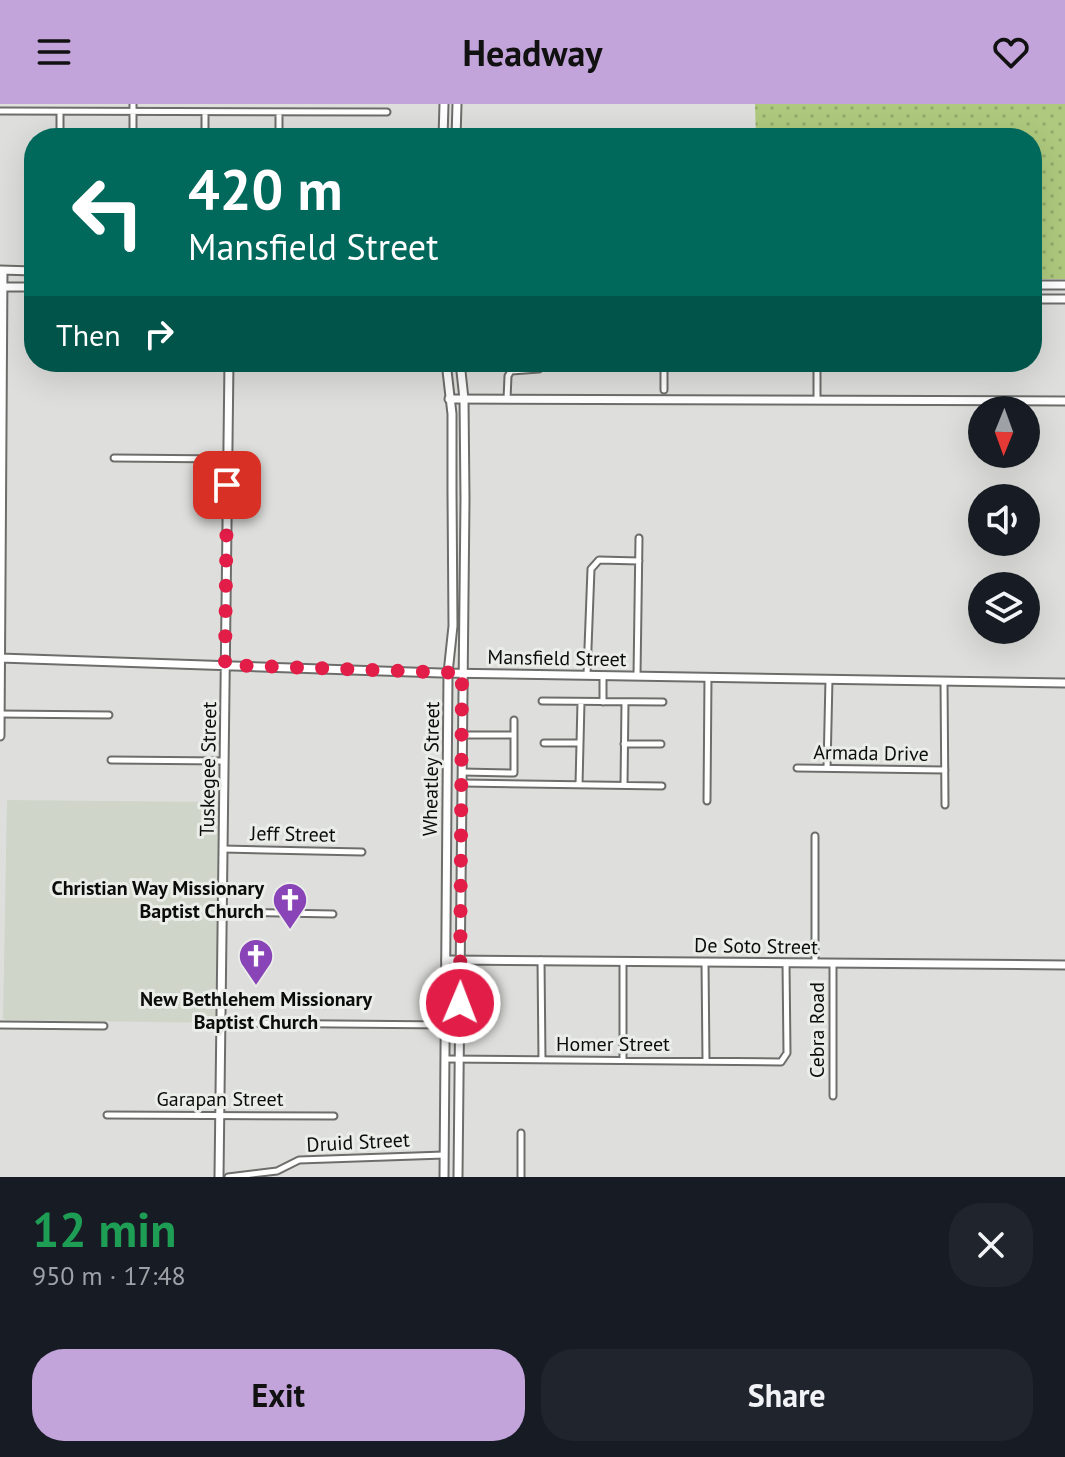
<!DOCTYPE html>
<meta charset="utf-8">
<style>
body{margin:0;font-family:"PT Sans",sans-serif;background:#20242c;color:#f1f3f6;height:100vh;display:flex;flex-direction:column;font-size:30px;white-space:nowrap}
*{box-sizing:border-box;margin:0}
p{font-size:26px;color:#9ea1a6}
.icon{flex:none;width:44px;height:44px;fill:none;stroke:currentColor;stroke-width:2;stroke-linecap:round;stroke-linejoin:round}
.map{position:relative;height:1073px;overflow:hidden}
.panel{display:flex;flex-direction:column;background:#171b24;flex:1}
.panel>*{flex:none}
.guide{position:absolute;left:24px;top:24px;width:1018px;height:244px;border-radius:32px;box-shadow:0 8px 32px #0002;background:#00695c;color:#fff;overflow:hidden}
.needle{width:52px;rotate:181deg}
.fabs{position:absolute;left:968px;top:292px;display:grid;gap:16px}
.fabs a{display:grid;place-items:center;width:72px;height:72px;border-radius:50%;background:#171b24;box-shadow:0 8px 32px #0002;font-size:40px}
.pin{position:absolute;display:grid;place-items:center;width:68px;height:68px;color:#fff;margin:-34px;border-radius:16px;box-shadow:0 4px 12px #0006}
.me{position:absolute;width:88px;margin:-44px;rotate:1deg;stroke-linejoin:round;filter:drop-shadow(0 0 6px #0008)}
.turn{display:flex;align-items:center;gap:28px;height:168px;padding:0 32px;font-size:36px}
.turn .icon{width:104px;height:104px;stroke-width:2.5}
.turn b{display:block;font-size:56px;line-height:68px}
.then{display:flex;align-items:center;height:76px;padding:0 32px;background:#0003;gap:16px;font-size:30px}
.round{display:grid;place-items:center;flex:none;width:84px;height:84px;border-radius:32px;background:#20242c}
.head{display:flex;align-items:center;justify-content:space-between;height:136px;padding:0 32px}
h1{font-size:48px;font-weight:800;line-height:60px;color:#1e9e55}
.primary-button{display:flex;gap:16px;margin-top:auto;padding:16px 32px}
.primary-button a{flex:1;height:92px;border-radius:32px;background:#c2a4da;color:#111;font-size:32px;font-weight:800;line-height:92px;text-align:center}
.primary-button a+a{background:#20242c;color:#f1f3f6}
header{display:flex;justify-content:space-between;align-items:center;height:104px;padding:0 32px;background:#c2a4da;color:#111;font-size:36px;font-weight:800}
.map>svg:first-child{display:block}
.built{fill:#d0d5ca}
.grass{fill:url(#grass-dots)}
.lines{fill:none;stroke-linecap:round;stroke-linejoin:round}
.minor-casing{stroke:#6d6e6b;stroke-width:9}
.tertiary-casing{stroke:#6d6e6b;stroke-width:11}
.secondary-casing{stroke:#6d6e6b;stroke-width:11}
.minor{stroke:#fff;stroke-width:5}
.tertiary{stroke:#fff;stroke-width:7}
.secondary{stroke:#fff;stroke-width:7}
.route{stroke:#e11d48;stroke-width:14;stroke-dasharray:0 25.2}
.labels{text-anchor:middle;stroke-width:6;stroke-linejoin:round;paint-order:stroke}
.street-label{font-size:20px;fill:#0c0c0b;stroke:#ebede9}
.poi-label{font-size:20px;font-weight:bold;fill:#0c0c0b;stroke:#ebede9;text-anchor:end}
</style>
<header><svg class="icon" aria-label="menu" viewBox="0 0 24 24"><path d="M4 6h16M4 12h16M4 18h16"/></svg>Headway<svg class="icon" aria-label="heart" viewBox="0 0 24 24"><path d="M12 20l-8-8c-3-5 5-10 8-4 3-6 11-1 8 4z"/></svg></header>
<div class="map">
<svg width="1065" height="1073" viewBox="0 0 1065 1073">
<defs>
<pattern id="grass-dots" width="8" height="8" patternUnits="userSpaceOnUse" patternTransform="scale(2)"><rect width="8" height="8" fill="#afca7e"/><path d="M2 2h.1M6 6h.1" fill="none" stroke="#95ac6c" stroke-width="1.8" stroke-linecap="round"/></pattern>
</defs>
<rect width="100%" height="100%" fill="#dedfdc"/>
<path class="built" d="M7,696L218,698L217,919L6,916L3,914Z"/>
<path class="grass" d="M755,0H1065V175H1032V34H756Z"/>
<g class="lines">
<defs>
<path id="minor" d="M0,7L387,8
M60,8V34
M279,8V34
M133,34V0
M205,34V8
M664,258V286
M507,295L508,272L511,267L539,265L546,258
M817,296V258
M114,354L227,355
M587,570L591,465L599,456L639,457
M637,571L639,434
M944,577L945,701
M542,597L663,598
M603,598V572
M0,610L109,611
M461,631H514
M544,639H580
M624,640H661
M111,656L224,657
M797,664L945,666
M827,664L829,575
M462,668L514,669V616
M463,679L662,682
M579,681L581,598
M624,681L625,598
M707,697L708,573
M815,732V859
M223,745L362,748
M222,808L333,810
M541,856L542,955
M623,858V956
M705,858L706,957
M833,859V992
M221,919L447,921
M0,921L104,922
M446,955L781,958L787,949L786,859
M107,1011L334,1012
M228,1073L277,1067L299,1056L444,1051
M521,1073V1029"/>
<path id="tertiary" d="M449,295L1065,297
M0,554L441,569L1065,579
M0,632L3,167
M446,856L1065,861
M219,1073L229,258"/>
<path id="secondary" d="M443,34L444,0
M456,34L457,0
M0,166L34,167
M1032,181H1065
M0,183H34
M1032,195H1065
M444,1073L448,569L453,522L452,387V310L446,258
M458,1073L465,395L464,295L460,258"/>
</defs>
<use href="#minor" class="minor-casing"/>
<use href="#tertiary" class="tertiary-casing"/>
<use href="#secondary" class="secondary-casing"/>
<use href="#minor" class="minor"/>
<use href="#tertiary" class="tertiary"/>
<use href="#secondary" class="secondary"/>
</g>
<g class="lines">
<path class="route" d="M227,381L225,561L462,569L460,899"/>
</g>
<defs>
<symbol id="church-pin" viewBox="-11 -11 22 30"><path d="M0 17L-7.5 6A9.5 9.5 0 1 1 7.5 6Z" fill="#8944b7" stroke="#ebede9"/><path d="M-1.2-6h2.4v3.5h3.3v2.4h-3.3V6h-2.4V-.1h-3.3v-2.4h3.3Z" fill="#fff"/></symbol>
</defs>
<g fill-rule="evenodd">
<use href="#church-pin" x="270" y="776" width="40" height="54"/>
<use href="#church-pin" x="236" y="832" width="40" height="54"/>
</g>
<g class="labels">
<g class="street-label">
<text transform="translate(557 554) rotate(1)" y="7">Mansfield Street</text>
<text transform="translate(871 649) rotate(1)" y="7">Armada Drive</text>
<text transform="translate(208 665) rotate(-89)" y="7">Tuskegee Street</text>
<text transform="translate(431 665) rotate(-89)" y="7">Wheatley Street</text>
<text transform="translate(293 730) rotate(1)" y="7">Jeff Street</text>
<text transform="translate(756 842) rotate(1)" y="7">De Soto Street</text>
<text transform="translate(817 926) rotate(-90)" y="7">Cebra Road</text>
<text x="613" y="947">Homer Street</text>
<text x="220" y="1002">Garapan Street</text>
<text transform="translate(358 1038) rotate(-3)" y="7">Druid Street</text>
</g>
<g class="poi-label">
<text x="264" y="791">Christian Way Missionary<tspan x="264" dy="23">Baptist Church</tspan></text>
<text x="256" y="902" text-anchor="middle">New Bethlehem Missionary<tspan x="256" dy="23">Baptist Church</tspan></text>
</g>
</g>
</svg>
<div class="fabs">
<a><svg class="needle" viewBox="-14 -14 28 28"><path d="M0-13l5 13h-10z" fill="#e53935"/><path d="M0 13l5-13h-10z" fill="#9ea1a6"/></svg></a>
<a><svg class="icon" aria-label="sound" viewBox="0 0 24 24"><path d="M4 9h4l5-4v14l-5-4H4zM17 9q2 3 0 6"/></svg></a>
<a><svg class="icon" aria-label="layers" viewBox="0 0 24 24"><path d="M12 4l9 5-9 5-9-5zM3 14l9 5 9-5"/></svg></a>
</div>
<div class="pin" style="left:227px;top:381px;background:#d93025"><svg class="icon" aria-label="arrive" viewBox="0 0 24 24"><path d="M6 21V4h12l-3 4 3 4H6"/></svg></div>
<svg class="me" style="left:460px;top:899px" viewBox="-20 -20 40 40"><circle r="17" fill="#e11d48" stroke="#fff" stroke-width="3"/><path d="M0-11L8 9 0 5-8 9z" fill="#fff"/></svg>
<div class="guide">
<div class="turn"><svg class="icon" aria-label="left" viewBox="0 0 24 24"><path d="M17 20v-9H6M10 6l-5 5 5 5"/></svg><div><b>420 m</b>Mansfield Street</div></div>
<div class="then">Then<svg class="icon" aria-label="right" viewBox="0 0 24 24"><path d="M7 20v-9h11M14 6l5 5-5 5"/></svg></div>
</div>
</div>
<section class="panel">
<div class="head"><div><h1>12 min</h1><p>950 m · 17:48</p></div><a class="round"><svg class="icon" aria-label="close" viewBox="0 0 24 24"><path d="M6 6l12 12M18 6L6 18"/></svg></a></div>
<div class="primary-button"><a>Exit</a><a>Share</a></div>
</section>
